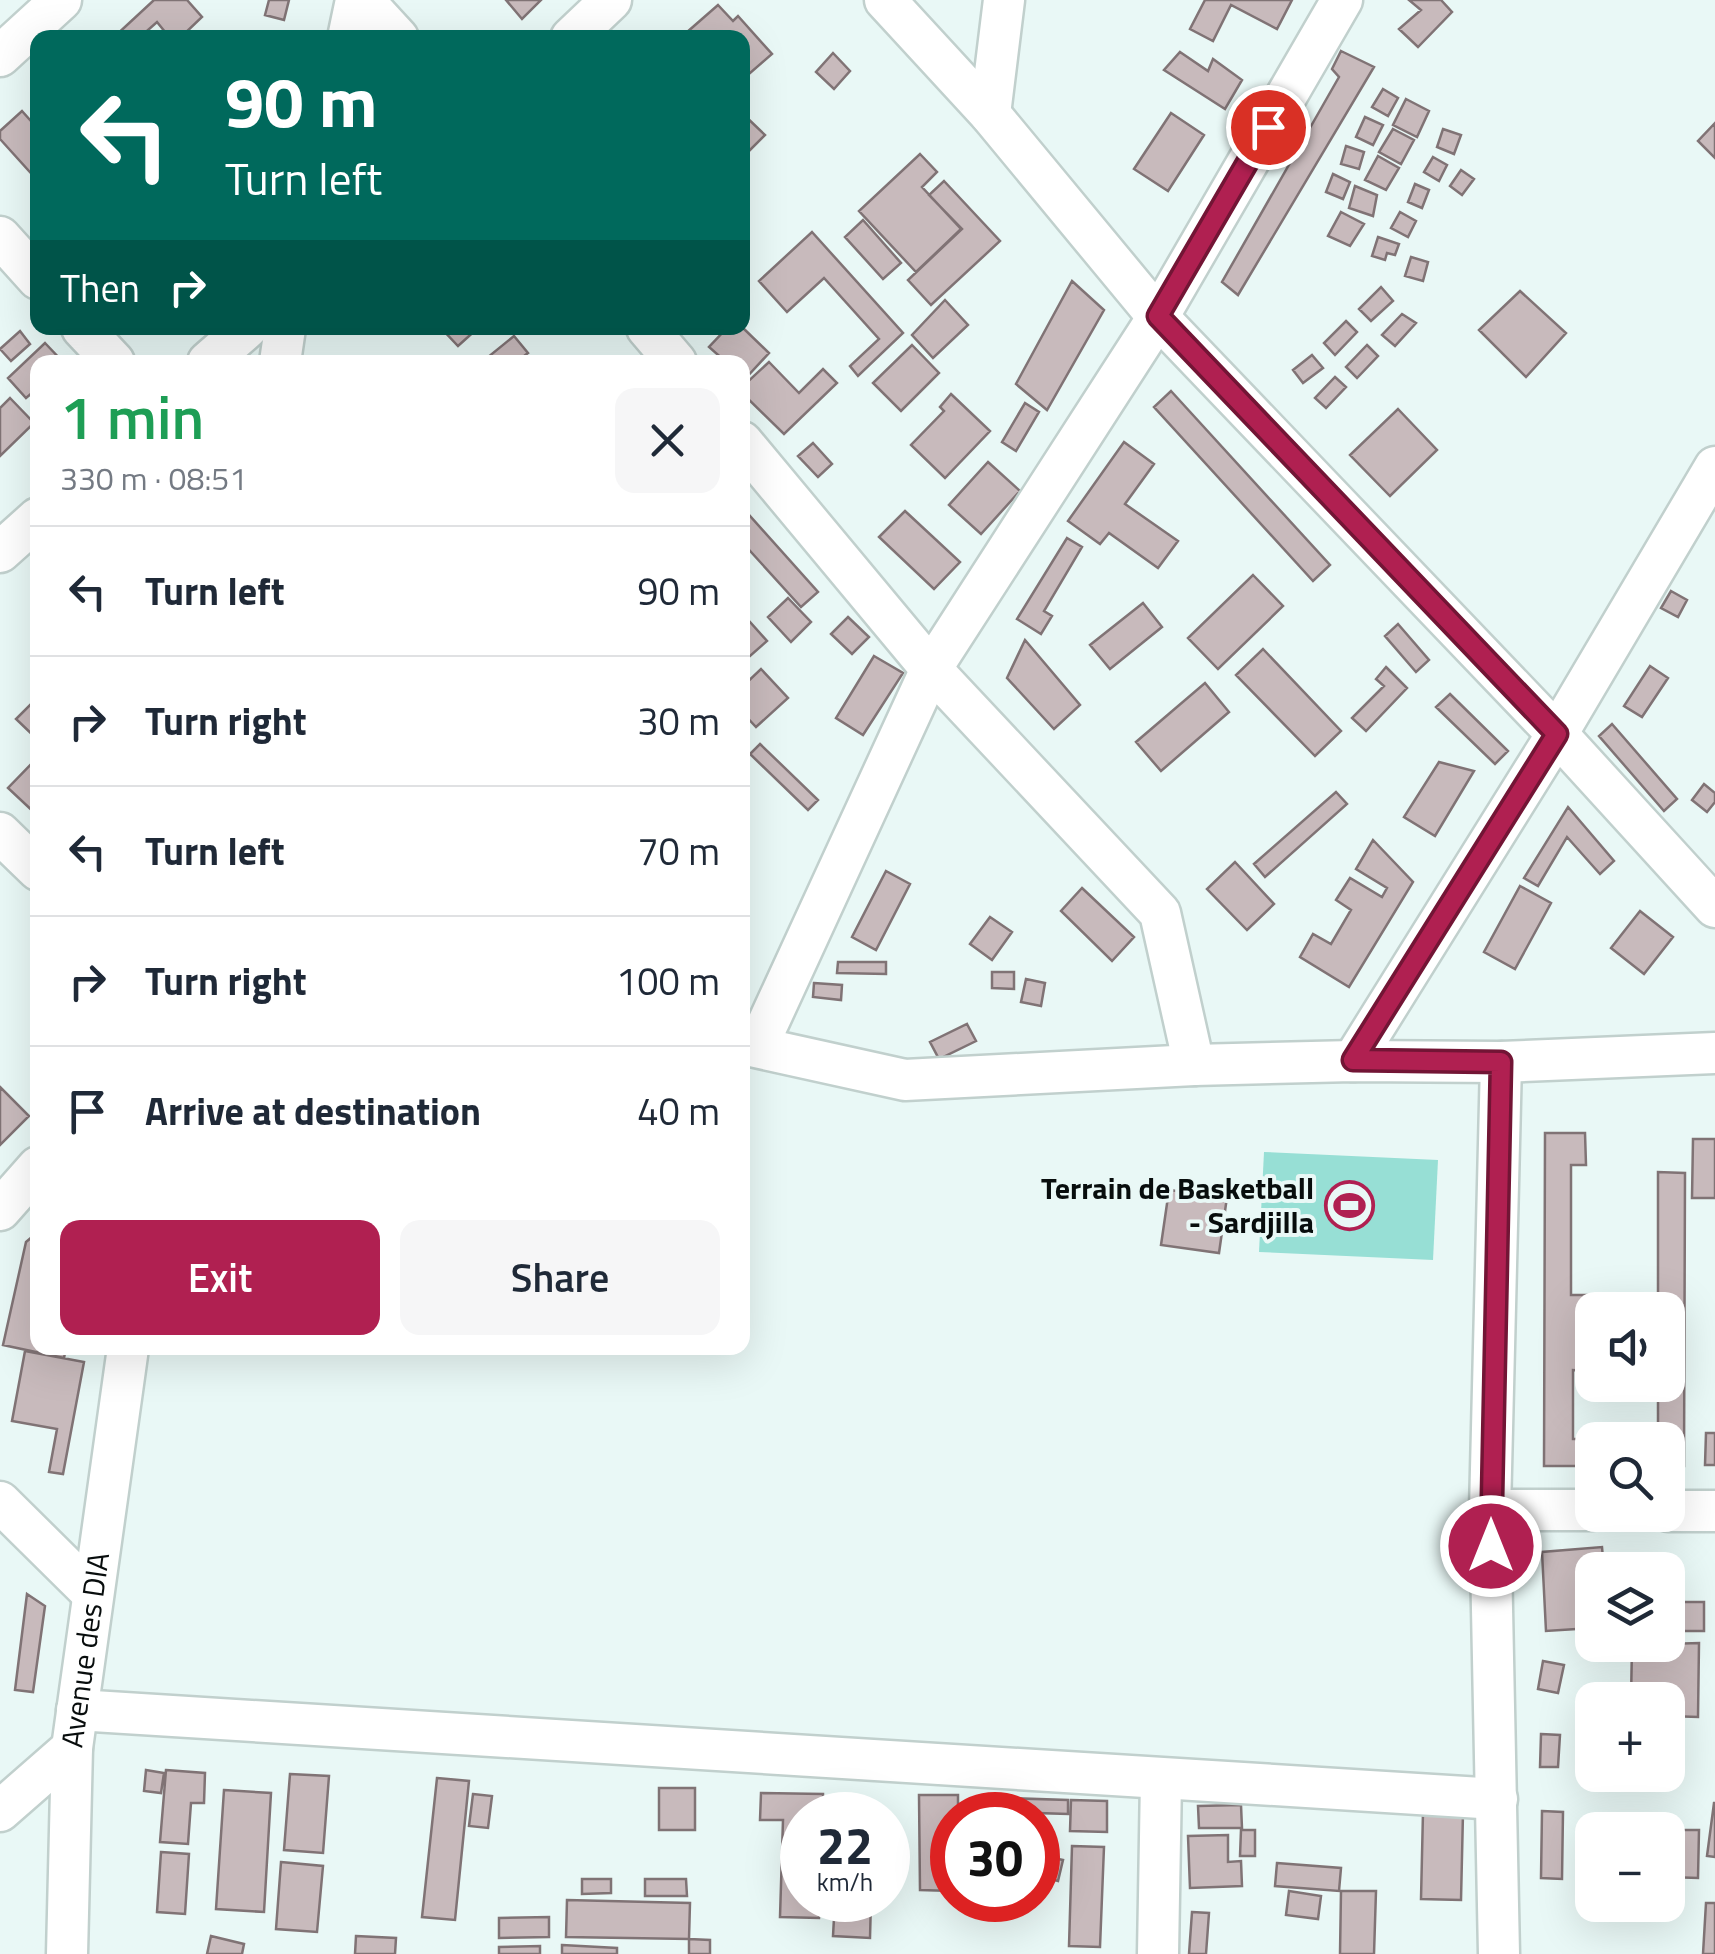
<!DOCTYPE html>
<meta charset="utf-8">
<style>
body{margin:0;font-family:"Titillium Web",sans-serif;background:#f6f6f7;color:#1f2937;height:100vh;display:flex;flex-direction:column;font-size:38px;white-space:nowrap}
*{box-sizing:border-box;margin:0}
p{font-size:32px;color:#747a83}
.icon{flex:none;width:55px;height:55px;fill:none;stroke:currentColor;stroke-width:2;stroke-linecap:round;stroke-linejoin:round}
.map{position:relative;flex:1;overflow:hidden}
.panel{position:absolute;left:30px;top:355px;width:720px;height:1000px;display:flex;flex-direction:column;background:#fff;border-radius:20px;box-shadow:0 10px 40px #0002}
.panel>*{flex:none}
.top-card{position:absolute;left:30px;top:30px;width:720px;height:305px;border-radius:20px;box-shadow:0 10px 40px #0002;background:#00695c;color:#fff;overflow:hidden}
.controls{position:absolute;left:1575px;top:1292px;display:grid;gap:20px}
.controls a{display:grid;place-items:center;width:110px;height:110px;border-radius:20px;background:#fff;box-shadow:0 10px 40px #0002;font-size:50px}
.speed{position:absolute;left:780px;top:1792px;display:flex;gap:20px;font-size:50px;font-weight:700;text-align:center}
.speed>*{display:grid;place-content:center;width:130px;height:130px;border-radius:50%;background:#fff;box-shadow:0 10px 40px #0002;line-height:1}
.speed small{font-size:25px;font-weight:400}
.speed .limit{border:15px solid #d22;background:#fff;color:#111}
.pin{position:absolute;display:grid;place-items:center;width:85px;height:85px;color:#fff;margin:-42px;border:5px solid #fff;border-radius:50%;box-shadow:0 2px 10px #0007}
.me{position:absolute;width:110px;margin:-55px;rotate:0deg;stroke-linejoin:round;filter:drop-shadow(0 0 8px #0008)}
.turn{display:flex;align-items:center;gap:35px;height:210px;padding:0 30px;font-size:45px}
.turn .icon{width:130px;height:130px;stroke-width:2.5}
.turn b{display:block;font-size:70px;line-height:85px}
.then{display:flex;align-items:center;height:95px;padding:0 30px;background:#0003;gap:20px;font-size:38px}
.round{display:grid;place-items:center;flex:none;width:105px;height:105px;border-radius:20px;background:#f6f6f7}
.summary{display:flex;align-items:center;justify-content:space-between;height:170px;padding:0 30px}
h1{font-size:60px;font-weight:600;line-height:75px;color:#1e9e55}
.cta{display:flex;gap:20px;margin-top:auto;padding:20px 30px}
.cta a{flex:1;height:115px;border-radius:20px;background:#b02051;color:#fff;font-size:40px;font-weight:600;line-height:115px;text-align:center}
.cta a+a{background:#f6f6f7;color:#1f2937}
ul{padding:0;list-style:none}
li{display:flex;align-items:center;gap:30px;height:130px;padding:0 30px;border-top:2px solid #e0e1e3}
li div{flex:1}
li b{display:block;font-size:38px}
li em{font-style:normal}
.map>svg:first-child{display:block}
.green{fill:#97dfd5}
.building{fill:#c8babc;stroke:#807375;stroke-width:2.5}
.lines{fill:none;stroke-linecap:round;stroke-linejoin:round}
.minor-casing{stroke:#c1d0cd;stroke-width:45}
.minor{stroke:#fff;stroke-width:40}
.route-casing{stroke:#721535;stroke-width:25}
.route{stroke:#b02051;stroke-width:18}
.labels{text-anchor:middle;stroke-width:8;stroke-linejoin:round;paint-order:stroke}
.poi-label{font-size:30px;font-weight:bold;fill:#080d0d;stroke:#e9f8f6;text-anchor:end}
.street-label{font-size:30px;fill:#080d0d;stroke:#e9f8f6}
</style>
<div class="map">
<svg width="1715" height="1954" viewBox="0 0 1715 1954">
<rect width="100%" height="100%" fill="#e9f8f6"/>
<path class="green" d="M1264,1152L1438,1160L1433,1260L1259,1252Z"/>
<path class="building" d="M154,0H187L202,17L180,38H170L157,22L139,38H113Z
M269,0H289L284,20L265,15Z
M506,0H541L522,19Z
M1205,0H1292L1277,29L1231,5L1213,41L1190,29Z
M1409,0H1441L1452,12L1418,47L1399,29L1421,10Z
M718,5L733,21L738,16L772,54L742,80V38H690L686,33Z
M1341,51L1374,67L1238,295L1222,282L1339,77L1332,69Z
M1180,52L1208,71L1213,59L1242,80L1225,109L1164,70Z
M833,53L850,71L834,89L816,72Z
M1383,89L1398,98L1388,116L1372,107Z
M1406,99L1429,111L1417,137L1393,125Z
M22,111L38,129V181L0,139V131Z
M742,113L765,135L746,154L742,151Z
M1171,113L1204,135L1168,191L1134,169Z
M1365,117L1383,125L1373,145L1356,137Z
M1715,123V158L1698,141Z
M1393,129L1414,140L1401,164L1379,152Z
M1443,129L1461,135L1454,154L1437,147Z
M1346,146L1364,152L1359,169L1341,164Z
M920,154L937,172L922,187L961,229L916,272L859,211Z
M1378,156L1399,168L1386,190L1365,180Z
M1433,157L1447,165L1439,181L1424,172Z
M1461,170L1474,179L1462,195L1450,186Z
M1333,174L1350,182L1343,199L1326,192Z
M944,181L1000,241L931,305L908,280L962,229L929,195Z
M1415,184L1429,190L1422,208L1408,202Z
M1355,186L1377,195L1373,216L1349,208Z
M1341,212L1364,224L1350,246L1328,236Z
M1400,212L1416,221L1408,237L1391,228Z
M863,220L901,263L883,279L845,237Z
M812,232L903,333L858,376L850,366L879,339L824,278L787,312L759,281Z
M1378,237L1399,244L1395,255L1387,253L1385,260L1372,256Z
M1411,257L1428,262L1423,281L1405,276Z
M1072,281L1104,310L1047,410L1016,384Z
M1381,287L1393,301L1371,321L1359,309Z
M1520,291L1566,333L1526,377L1479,330Z
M945,300L968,325L933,358L912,335Z
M1402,314L1416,323L1395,346L1382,335Z
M1346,321L1357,332L1335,355L1324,343Z
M742,327L769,353L744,380L742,362H726L709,347L727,328Z
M441,328H478L458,346Z
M20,331L30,344L11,361L0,349Z
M514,336L528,353L516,362H482Z
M45,343L63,362H38V388L26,398L8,378Z
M912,345L939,373L901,411L873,383Z
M1367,345L1378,356L1357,378L1346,367Z
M1312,355L1323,368L1303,383L1293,370Z
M769,362L799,393L823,369L837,383L784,434L742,393V387Z
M1335,377L1346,387L1326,408L1315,398Z
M1171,391L1330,565L1313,581L1154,407Z
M951,394L990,431L945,478L911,445L944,411L940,407Z
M10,398L34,423L0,456V408Z
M1025,403L1039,412L1016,451L1002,442Z
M1398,409L1437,450L1390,496L1350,455Z
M1124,442L1154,464L1125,504L1178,541L1158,568L1109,533L1100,544L1068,521Z
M813,443L832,464L818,477L798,456Z
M988,462L1020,491L981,534L949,505Z
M742,507L818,592L801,607L742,542Z
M905,511L960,562L934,589L879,537Z
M1067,538L1082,547L1044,611L1052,616L1041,634L1017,619Z
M1253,575L1283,606L1218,669L1188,638Z
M1671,591L1687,600L1678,617L1661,608Z
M788,598L811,622L791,642L768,617Z
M1143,603L1162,627L1110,669L1090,645Z
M742,613L767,641L742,663Z
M848,617L869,637L852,654L831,634Z
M1398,624L1429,660L1416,672L1385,636Z
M1025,640L1080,705L1054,729L1007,678Z
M1263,649L1341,731L1315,756L1236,675Z
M874,656L903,673L863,735L836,718Z
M1650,666L1668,678L1642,717L1624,706Z
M1386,667L1407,688L1366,731L1352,718L1384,686L1376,679Z
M761,669L788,698L756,727L742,712V687Z
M1205,683L1229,712L1161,771L1136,742Z
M1450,694L1508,751L1495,764L1436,707Z
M38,697V740L16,719Z
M1612,724L1677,799L1664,811L1599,736Z
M760,744L818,800L808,810L750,754Z
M38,757V816L8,788Z
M1439,762L1474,771L1435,836L1404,817Z
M1704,784L1715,793V802L1707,812L1692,800Z
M1336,792L1347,804L1265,877L1254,864Z
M1568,807L1614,861L1600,874L1567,837L1538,886L1524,878Z
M1373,840L1413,882L1349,987L1300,957L1313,934L1331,944L1351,910L1336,900L1350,878L1382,897L1387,888L1356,869Z
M1235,862L1274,904L1247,930L1207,889Z
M886,871L910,884L876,950L852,937Z
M1520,886L1551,903L1515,969L1484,952Z
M1082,888L1134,937L1112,961L1061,911Z
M1640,911L1673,937L1644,974L1611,948Z
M990,917L1012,932L992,960L970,944Z
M838,962H886V974L837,973Z
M992,972H1014V989L992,988Z
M1026,979L1045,983L1041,1006L1021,1002Z
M814,983L842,985L841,1000L813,997Z
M967,1024L976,1041L939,1059L930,1042Z
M0,1087L29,1116L0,1145Z
M1545,1133H1585L1586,1165H1571V1295H1587V1371L1573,1370V1439H1658V1385H1668V1310H1658V1172L1685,1173L1684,1466H1668V1440H1592V1466H1544Z
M1693,1139H1715V1198H1692Z
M1169,1190L1227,1197L1219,1253L1161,1245Z
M38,1232V1348H66L64,1358L3,1345L26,1242Z
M25,1351L84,1362L63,1474L49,1472L57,1429L12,1421Z
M1706,1433H1715V1465H1705Z
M1602,1547L1604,1570H1592V1628L1546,1631L1542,1552Z
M27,1594L45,1606L33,1692L15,1690Z
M1680,1602H1704V1631H1679Z
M1699,1643L1698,1717L1668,1716V1700H1631L1632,1645Z
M1543,1661L1564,1665L1558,1693L1538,1689Z
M1541,1734L1560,1735L1558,1767H1540Z
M146,1770L164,1773L161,1793L144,1791Z
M166,1770L205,1773L204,1803H191L188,1844L160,1842Z
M290,1774L329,1776L323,1853L284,1850Z
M437,1778L469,1781L455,1920L422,1917Z
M659,1788H695V1830H659Z
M224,1790L271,1793L264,1912L216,1909Z
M761,1793L823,1794V1815H802V1900H820L819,1918L780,1917L783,1820H760Z
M473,1794L492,1796L488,1828L469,1826Z
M919,1795H958V1815H952V1891L920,1890Z
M1004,1798L1068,1800V1814L1004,1812Z
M1071,1800L1107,1801V1832L1070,1831Z
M1714,1803H1715V1857L1707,1856Z
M1241,1805L1242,1828H1199L1198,1806Z
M1542,1811L1563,1812L1562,1879L1541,1878Z
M1423,1812L1463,1813L1461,1900L1421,1899Z
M1241,1830H1255V1856H1240Z
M1658,1830H1699L1698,1878L1668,1877V1830Z
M1228,1835V1862L1241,1861L1242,1886L1190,1888L1188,1836Z
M1072,1846L1104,1847L1100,1947L1069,1946Z
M161,1852L189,1854L185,1914L157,1912Z
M1044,1856L1063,1860L1058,1881L1039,1876Z
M281,1862L323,1866L317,1932L276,1929Z
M1277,1863L1341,1868L1339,1891L1275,1886Z
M582,1879H611V1893L582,1894Z
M645,1879H686L687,1896H645Z
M1289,1891L1321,1896L1318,1919L1286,1915Z
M1341,1891H1376L1374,1954H1340Z
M567,1900L690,1903L689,1939L566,1937Z
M835,1900H871L870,1938L833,1936Z
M1706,1903H1715V1954H1703Z
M1192,1912L1209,1913L1206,1954H1189Z
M549,1917V1937L499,1938V1918Z
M211,1936L244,1944L242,1954H207Z
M356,1936L396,1938L395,1954H355Z
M689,1939L710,1940V1954H689Z
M562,1945L617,1948V1954H562Z
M540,1946V1954H499V1947Z"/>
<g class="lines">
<defs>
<g id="minor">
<path d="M363,0L398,38"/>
<path d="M885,0L990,114L1158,317L1557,734L1715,907"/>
<path d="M348,38L356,0"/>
<path d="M571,38L611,0"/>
<path d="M0,56L61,0"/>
<path d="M990,114L1004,0"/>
<path d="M0,237L38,279"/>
<path d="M82,328L114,362"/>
<path d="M647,328L676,362"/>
<path d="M208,362L247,328"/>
<path d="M280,362L285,328"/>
<path d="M742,442L931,669L1160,913L1194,1065"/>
<path d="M0,552L38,518"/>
<path d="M0,833L38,870"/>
<path d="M742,1044L905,1080L1194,1065L1353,1061L1501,1062L1715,1053"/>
<path d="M758,1045L931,669L1158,317L1342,0"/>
<path d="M1353,1061L1557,734L1715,467"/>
<path d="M0,1210L38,1167"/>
<path d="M0,1502L93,1594"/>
<path d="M1490,1510H1592"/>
<path d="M1668,1511H1715"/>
<path d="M77,1710L1497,1799"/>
<path d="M0,1811L72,1748"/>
<path id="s1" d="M67,1954L72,1748L128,1348"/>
<path d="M1158,1954L1161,1779"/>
<path d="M1499,1954L1490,1510L1501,1062"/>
</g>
</defs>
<use href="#minor" class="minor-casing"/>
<use href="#minor" class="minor"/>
</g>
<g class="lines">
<defs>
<path id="route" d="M1268,127L1158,316L1557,734L1353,1060L1501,1062L1491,1546"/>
</defs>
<use href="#route" class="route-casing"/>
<use href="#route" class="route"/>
</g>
<defs>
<symbol id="stadium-ring" viewBox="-11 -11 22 22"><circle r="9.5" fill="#e9f8f6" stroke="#b02051" stroke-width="1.5"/><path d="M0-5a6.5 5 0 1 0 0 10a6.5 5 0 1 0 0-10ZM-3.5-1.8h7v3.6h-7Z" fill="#b02051"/></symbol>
</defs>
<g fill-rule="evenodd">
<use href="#stadium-ring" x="1322" y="1178" width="55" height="55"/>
</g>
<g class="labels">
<g class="poi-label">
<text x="1314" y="1199">Terrain de Basketball<tspan x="1314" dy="34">- Sardjilla</tspan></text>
</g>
<g class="street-label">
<text dy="10" stroke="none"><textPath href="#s1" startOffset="305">Avenue des DIA</textPath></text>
</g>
</g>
</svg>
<div class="controls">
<a><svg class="icon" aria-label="sound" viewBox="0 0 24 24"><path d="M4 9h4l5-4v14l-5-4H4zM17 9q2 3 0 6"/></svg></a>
<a><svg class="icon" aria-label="search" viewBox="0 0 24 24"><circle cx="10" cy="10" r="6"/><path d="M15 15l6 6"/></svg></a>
<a><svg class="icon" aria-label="layers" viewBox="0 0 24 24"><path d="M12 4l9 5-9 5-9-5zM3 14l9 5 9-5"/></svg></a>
<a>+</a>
<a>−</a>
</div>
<div class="speed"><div>22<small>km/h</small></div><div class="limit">30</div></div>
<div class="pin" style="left:1268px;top:127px;background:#d93025"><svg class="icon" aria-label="arrive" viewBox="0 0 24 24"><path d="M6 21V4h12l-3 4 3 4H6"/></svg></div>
<svg class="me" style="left:1491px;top:1546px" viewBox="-20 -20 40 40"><circle r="17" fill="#b02051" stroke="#fff" stroke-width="3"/><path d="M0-11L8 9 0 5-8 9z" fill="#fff"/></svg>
<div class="top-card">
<div class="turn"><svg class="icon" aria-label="left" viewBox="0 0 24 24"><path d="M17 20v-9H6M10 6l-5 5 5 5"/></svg><div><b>90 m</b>Turn left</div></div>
<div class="then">Then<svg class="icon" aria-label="right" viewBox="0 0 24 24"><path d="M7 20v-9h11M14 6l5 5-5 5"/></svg></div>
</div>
<section class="panel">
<div class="summary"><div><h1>1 min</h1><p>330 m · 08:51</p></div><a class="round"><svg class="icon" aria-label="close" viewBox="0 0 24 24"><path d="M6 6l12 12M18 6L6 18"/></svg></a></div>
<ul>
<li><svg class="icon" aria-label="left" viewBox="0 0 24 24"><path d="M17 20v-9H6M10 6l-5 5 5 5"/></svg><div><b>Turn left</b></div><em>90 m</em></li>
<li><svg class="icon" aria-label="right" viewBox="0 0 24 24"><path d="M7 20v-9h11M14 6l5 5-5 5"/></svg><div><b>Turn right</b></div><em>30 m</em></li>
<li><svg class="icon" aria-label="left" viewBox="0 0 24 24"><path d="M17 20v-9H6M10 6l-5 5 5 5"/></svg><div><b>Turn left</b></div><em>70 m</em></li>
<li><svg class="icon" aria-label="right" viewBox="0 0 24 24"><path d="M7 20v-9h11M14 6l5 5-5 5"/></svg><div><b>Turn right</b></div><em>100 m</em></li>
<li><svg class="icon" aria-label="arrive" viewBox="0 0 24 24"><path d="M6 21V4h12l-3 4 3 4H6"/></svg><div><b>Arrive at destination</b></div><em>40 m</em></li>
</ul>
<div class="cta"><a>Exit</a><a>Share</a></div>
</section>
</div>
